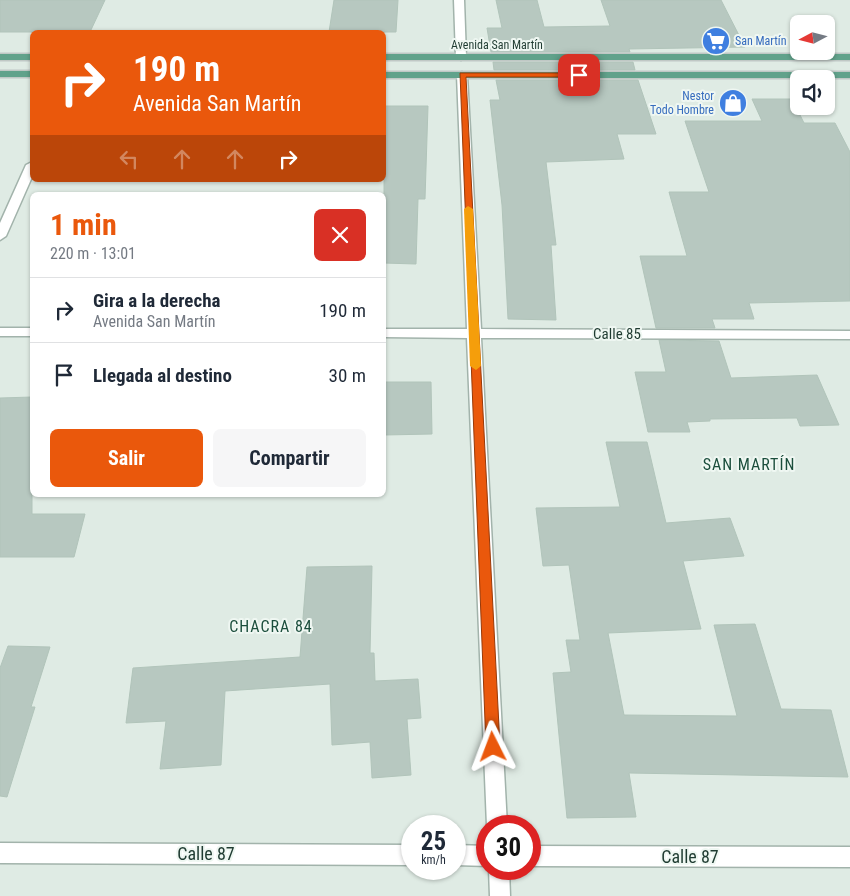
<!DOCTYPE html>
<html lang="es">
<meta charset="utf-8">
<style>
body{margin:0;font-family:"Roboto Condensed",sans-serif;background:#f6f6f7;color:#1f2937;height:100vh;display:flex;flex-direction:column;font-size:19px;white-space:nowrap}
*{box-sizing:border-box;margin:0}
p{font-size:16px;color:#747a83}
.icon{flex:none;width:28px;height:28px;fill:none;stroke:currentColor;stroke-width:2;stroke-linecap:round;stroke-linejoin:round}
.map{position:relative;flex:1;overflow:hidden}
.details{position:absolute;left:30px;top:192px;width:356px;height:305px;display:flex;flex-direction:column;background:#fff;border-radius:8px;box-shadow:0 1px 4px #0004}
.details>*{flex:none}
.hud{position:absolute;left:30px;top:30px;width:356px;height:152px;border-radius:8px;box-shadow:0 1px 4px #0004;background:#ea580c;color:#fff;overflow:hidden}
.needle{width:32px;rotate:263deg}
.controls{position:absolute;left:790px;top:15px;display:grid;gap:10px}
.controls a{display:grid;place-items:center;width:45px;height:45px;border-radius:8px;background:#fff;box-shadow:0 1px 4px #0004;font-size:25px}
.speed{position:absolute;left:401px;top:815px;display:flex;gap:10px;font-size:25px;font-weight:700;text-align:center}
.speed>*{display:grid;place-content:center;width:65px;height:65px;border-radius:50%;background:#fff;box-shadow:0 1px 4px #0004;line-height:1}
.speed small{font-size:12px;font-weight:400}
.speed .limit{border:8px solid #d22;background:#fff;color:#111}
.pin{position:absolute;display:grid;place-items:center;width:42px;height:42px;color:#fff;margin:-21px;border-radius:10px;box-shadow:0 2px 8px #0006}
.me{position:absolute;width:55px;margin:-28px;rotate:357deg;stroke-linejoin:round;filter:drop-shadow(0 0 4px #0008)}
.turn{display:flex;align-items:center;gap:18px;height:105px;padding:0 20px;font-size:22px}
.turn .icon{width:65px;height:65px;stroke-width:2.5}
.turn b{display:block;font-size:35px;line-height:42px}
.lanes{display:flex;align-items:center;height:48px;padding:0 20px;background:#0003;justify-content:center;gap:25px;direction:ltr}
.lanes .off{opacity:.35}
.round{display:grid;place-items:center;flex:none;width:52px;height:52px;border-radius:8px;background:#f6f6f7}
.head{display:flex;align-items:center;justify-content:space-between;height:85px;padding:0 20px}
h1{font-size:30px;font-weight:700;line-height:38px;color:#ea580c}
.primary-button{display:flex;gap:10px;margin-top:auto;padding:10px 20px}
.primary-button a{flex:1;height:58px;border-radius:8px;background:#ea580c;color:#fff;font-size:20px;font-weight:700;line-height:58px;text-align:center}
.primary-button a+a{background:#f6f6f7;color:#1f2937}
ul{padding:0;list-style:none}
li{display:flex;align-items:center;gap:15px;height:65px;padding:0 20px;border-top:1px solid #e0e1e3}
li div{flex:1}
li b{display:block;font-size:19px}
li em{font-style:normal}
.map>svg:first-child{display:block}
.building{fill:#b7c8c0;stroke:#b1c4ba}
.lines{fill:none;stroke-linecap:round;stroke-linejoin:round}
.street-casing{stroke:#a2b3ab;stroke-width:3}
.primary-casing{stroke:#c0c8c5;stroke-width:3}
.street{fill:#fff;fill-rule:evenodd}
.primary{fill:#61a28b;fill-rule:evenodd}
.route{fill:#ea580c;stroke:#983908}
.slow{fill:#f59e0b}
.labels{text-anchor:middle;stroke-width:4;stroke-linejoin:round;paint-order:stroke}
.far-shop-label{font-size:12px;fill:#366cbe;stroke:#eff7f2;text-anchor:start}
.far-street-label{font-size:12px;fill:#1f3b31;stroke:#eff7f2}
.street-label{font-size:15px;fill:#1f3b31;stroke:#eff7f2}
.neighbourhood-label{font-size:16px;letter-spacing:1px;fill:#1b4e3c;stroke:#eff7f2}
.near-street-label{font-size:18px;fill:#1f3b31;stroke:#eff7f2}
</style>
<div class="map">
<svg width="850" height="896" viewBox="0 0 850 896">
<rect width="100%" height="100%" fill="#dfebe4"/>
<path class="building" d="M0,0H105L90,32H0Z
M334,0H398L396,32H329Z
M496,0H537L544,27L610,26L601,0H721L745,47L629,49L630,52H491L487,28H502Z
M493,62H633L635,70H494Z
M496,80H638L656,134H617L624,159L546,162L556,245H551L556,320L508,319L502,205L490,100H500Z
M752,99H792L804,123H835L850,152V301L749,303L754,319H712L715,328H656L640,256H687L669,192H709L685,121H762Z
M384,106H428L425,199H418L416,264L384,263Z
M659,340L719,341L731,378L817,375L839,425L800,426L797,418L710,419V421L687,422L690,432H648L635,372H666Z
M384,382H431L432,434L384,435Z
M32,397V514H85L74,557H0V398Z
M606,442H647L666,523L730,518L744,556L683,561L701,629L608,633L624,715L737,716L714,625L755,624L781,709L831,710L848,777L629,773L636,817L567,818L553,673L571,672L566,640H580L569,565L543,566L536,508L620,507Z
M372,566L370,653H374L375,681L418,679L421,718L407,719L411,775L372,778L370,742L332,745L330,684L225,691L221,765L160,769L166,721L126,723L133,668L300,657L307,567Z
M8,646L50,647L31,707H35L7,797L0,796V668Z"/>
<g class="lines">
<defs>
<path id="street" d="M454,0H464L466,57L461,60L456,57Z
M462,72L467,75L481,329L850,331V339L481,338L507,826H487L467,338L384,337V329H467L457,75Z
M32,162V177L6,236L0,240V223L26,165Z
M0,328H32V336H0Z
M0,843L412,845V865L0,863Z
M455,845L488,846V866L455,865Z
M530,846L850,847V867L530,866Z
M489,869H509L510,896H490Z"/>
<path id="primary" d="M0,54H32V60H0Z
M384,54H850V60H384Z
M0,71H32V77H0Z
M384,72H850V78H384Z"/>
</defs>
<use href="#street" class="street-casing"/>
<use href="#primary" class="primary-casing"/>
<use href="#street" class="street"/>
<use href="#primary" class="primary"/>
</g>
<path class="route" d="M460,73H579L582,75L579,77H466L500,747L498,752L493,754L488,752L486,747Z"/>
<path class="slow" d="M468,206L473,209L481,366L476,370L470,366L464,209Z"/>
<defs>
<symbol id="supermarket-disc" viewBox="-11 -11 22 22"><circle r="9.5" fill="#3f7fe0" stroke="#eff7f2"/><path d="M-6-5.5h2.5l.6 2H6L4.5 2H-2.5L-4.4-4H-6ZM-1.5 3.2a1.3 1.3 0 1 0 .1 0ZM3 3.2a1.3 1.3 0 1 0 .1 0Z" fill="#fff"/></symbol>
<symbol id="shop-disc" viewBox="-11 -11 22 22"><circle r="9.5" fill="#3f7fe0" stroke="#eff7f2"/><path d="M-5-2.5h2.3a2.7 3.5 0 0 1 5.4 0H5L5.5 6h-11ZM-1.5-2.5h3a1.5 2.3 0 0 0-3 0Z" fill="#fff"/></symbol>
</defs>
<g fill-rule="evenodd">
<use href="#supermarket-disc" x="700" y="25" width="32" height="32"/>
<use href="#shop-disc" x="717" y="87" width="32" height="32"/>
</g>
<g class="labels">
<g class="far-shop-label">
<text x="735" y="45">San Martín</text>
<text x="714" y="100" text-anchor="end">Nestor<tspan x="714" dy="14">Todo Hombre</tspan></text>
</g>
<g class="far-street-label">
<text x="497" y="49">Avenida San Martín</text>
</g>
<g class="street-label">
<text x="617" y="339">Calle 85</text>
</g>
<g class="neighbourhood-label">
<text x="749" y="470">SAN MARTÍN</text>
<text x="271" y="632">CHACRA 84</text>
</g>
<g class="near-street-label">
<text x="206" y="860">Calle 87</text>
<text x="690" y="863">Calle 87</text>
</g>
</g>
</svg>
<div class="controls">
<a><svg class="needle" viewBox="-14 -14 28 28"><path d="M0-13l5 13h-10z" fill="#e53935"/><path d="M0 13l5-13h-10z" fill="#747a83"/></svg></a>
<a><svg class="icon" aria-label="sound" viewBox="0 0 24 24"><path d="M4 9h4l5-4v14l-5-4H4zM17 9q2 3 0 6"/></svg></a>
</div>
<div class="speed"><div>25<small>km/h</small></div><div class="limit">30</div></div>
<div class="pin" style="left:579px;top:75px;background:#d93025"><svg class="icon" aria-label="arrive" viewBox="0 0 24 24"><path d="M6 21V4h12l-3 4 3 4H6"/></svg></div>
<svg class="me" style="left:493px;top:747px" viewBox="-20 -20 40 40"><path d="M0-17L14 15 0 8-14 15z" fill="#ea580c" stroke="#fff" stroke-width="4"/></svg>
<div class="hud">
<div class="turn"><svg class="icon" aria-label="right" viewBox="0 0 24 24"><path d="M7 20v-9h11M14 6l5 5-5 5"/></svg><div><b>190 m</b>Avenida San Martín</div></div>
<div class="lanes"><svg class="icon off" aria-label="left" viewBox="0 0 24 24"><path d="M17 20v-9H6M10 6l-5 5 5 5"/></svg><svg class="icon off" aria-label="ahead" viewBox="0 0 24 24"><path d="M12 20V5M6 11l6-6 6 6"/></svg><svg class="icon off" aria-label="ahead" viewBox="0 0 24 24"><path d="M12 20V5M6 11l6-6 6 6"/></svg><svg class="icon" aria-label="right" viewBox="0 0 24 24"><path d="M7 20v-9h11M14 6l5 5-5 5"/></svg></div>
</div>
<section class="details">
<div class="head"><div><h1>1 min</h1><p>220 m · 13:01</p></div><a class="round" style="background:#d93025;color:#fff"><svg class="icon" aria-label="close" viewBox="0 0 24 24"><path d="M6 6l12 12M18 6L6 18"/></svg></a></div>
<ul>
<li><svg class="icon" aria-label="right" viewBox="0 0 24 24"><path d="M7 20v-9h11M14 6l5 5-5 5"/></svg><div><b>Gira a la derecha</b><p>Avenida San Martín</p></div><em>190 m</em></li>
<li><svg class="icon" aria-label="arrive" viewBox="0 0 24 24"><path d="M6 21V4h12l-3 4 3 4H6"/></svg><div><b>Llegada al destino</b></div><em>30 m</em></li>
</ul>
<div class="primary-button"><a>Salir</a><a>Compartir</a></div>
</section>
</div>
